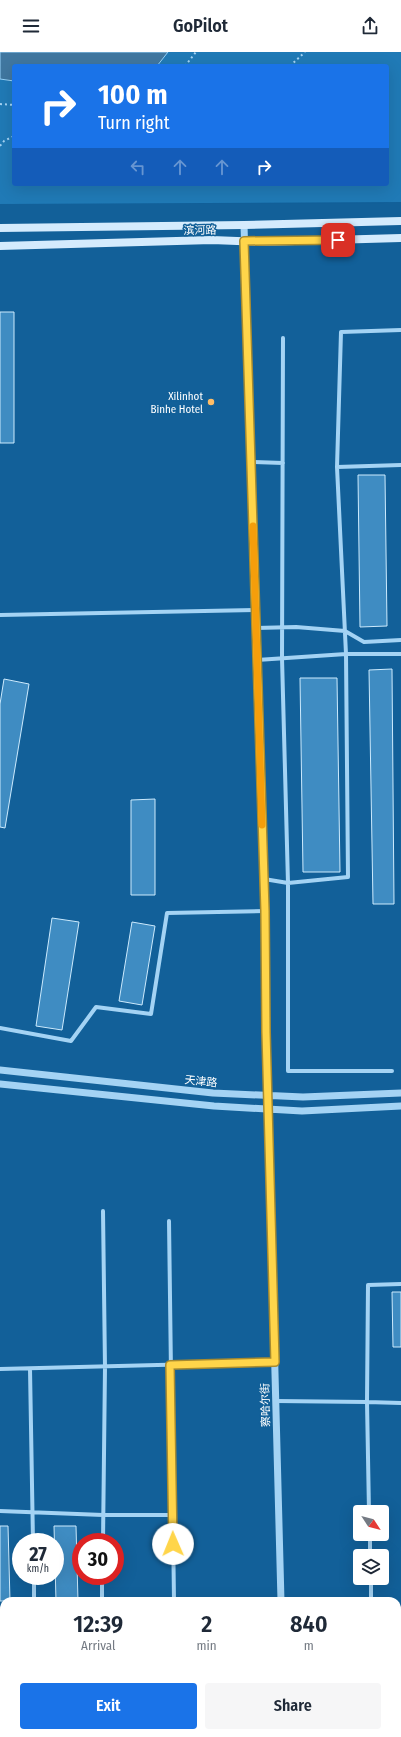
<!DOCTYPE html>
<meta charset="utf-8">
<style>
body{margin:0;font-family:"Fira Sans Condensed","Noto Sans SC",sans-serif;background:#f6f6f7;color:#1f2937;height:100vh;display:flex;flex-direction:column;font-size:15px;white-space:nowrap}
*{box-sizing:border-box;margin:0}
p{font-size:13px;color:#747a83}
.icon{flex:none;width:22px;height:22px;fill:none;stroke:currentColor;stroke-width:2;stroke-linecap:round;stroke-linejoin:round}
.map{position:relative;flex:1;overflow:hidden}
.details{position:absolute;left:0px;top:1545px;width:401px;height:140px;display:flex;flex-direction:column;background:#fff;border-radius:12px 12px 0 0;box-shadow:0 4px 16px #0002}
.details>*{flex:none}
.top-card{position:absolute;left:12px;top:12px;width:377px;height:122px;border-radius:4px;box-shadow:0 4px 16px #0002;background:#1a73e8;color:#fff;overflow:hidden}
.needle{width:26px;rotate:126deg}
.fabs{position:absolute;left:353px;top:1453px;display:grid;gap:8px}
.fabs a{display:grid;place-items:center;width:36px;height:36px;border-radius:4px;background:#fff;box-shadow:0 4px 16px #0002;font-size:20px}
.speed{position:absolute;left:12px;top:1481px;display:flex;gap:8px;font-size:20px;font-weight:700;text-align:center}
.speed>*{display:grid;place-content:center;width:52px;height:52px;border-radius:50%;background:#fff;box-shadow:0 4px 16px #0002;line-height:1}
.speed small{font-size:10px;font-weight:400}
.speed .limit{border:6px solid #d22;background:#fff;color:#111}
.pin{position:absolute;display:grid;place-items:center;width:34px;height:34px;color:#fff;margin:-17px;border-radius:8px;box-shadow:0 2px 6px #0006}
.me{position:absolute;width:44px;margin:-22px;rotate:359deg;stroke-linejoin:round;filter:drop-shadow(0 0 3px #0008)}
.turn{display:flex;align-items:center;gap:14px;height:84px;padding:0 20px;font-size:18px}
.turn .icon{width:52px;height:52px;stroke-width:2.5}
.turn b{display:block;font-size:28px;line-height:34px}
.lanes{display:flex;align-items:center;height:38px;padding:0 20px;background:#0003;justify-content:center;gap:20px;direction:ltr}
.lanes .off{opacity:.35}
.eta{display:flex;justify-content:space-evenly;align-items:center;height:68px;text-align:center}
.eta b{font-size:24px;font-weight:600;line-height:28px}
.primary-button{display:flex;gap:8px;margin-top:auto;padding:8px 20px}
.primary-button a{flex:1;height:46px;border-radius:4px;background:#1a73e8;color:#fff;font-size:16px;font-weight:600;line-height:46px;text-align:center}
.primary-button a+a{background:#f6f6f7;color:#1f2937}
header{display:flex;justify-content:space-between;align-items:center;height:52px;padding:0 20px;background:#fff;font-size:18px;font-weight:600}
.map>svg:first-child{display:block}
.green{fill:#207ab6;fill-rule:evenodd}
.water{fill:#4077a0;stroke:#96d1f7}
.building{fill:#3f8cc2;stroke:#cceafd}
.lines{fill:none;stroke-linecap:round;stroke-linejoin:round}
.path{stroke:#a4d3f4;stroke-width:2;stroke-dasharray:2 3;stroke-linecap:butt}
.minor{stroke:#a4d3f4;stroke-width:4}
.tertiary{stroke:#a4d3f4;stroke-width:7}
.secondary{stroke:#d4ebfd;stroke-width:8}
.route-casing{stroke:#a68a30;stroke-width:10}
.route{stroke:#ffd54a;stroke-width:7}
.slow{stroke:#f59e0b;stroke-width:7}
.poi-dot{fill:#ffbd66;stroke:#126099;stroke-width:1.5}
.labels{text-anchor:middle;stroke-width:3;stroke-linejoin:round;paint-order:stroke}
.street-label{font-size:11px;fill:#fff;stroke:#126099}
.poi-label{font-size:11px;fill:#fff;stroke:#126099;text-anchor:end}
</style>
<header><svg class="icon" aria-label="menu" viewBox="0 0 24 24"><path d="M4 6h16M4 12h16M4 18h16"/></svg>GoPilot<svg class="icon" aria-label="share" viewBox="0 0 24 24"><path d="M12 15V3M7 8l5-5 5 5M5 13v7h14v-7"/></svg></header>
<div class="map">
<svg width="401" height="1685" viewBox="0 0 401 1685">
<rect width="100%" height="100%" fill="#126099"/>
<path class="green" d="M0,0H401V150L0,152ZM14,14H387V132H14Z"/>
<path class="water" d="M0,0H168L157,14H14V29L0,27Z"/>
<path class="building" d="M0,260H14V391H0Z
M358,423H385L387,574L360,575Z
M392,617L394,852H373L369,618Z
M300,626H337L340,820H303Z
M4,627L29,632L5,776L0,775V652Z
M155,747V843H131V748Z
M52,866L79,870L62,978L36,974Z
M132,870L155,874L142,953L119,949Z
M392,1240H401V1295H393Z
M0,1474H8L10,1549H0Z
M54,1474H76L78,1549H56Z"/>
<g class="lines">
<path class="path" d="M185,14L196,0
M290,14L305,0
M0,52L14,53
M0,94L4,89L14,84"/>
<path class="minor" d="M283,286L282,606L288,831V1019H392
M251,410L283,411
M337,415L401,413
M0,563L255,558
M256,576L296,575L345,579L364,590L401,588
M257,608L346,602H401
M264,827L288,831L348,825L346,602L337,415L341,280L401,278
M0,976L71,989L96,955L151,962L167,861L265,859
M169,1169L174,1549
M401,1232L368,1233L367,1350L401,1351
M0,1317L275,1310
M30,1317L33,1490
M276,1349L367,1350L369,1460
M0,1459L103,1463H172
M370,1482V1504
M103,1490L105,1315L103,1159
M34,1524V1549
M371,1526V1549
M102,1549V1524
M0,1649H4
M137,1685V1681"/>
<path class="tertiary" d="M244,173L265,859L266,980L281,1549
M0,1018L213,1041L303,1045L401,1041
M0,1032L214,1054L302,1059L401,1054
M245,1685L401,1682"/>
<path class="secondary" d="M0,176L244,173L401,169
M0,194L212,188L260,190L401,186"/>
</g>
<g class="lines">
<defs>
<path id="route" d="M173,1492L170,1313L275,1310L266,980L265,859L244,189L338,188"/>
</defs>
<use href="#route" class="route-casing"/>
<use href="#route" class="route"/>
<path class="slow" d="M253,474L262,773"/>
</g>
<circle class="poi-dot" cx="211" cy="350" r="4"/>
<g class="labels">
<g class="street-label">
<text transform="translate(200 178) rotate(-1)" y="4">滨河路</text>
<text transform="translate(201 1029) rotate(6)" y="4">天津路</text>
<text transform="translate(265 1353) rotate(-91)" y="4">察哈尔街</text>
</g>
<g class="poi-label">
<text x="203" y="348">Xilinhot<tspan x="203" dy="13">Binhe Hotel</tspan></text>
</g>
</g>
</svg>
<div class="fabs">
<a><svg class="needle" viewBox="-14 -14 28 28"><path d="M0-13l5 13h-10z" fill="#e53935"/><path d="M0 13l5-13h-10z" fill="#747a83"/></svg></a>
<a><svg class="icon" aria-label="layers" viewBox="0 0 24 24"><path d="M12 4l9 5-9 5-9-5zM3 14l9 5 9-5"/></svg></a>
</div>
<div class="speed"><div>27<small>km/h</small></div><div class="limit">30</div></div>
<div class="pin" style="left:338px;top:188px;background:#d93025"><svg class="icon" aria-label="arrive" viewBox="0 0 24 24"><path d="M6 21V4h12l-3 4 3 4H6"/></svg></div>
<svg class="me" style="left:173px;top:1492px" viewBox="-20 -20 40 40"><circle r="19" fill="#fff"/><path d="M0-13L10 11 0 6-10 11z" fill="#ffd54a"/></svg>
<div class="top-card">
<div class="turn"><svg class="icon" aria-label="right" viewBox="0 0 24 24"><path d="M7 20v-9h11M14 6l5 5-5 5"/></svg><div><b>100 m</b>Turn right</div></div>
<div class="lanes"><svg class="icon off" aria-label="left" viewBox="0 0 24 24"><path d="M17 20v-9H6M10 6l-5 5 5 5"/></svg><svg class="icon off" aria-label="ahead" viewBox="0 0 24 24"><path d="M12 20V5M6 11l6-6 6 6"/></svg><svg class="icon off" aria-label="ahead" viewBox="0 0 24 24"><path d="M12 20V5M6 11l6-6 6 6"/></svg><svg class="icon" aria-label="right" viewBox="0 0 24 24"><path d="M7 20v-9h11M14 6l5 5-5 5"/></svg></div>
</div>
<section class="details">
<div class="eta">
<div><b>12:39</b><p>Arrival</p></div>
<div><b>2</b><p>min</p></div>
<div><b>840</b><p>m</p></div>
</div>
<div class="primary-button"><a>Exit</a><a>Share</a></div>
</section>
</div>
